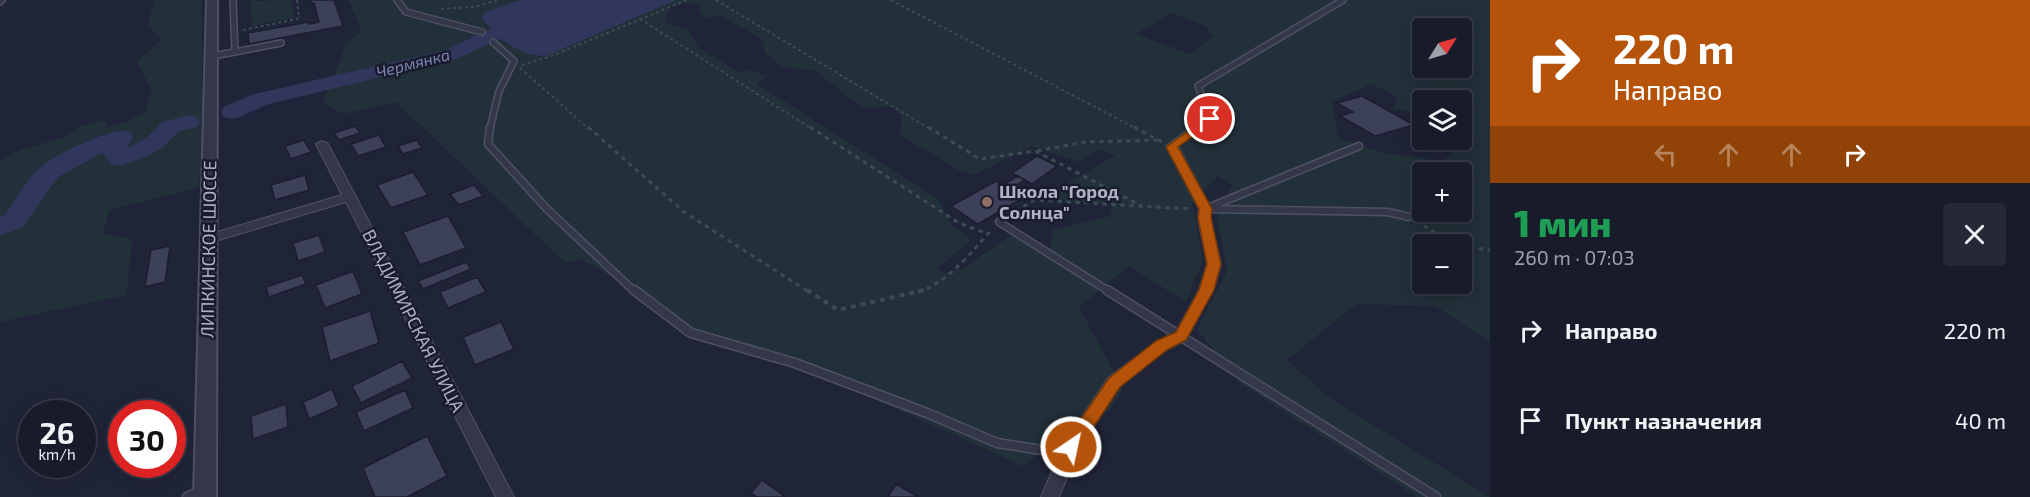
<!DOCTYPE html>
<html lang="ru">
<meta charset="utf-8">
<style>
body{margin:0;font-family:"Exo 2",sans-serif;background:#252836;color:#f1f3f6;height:100vh;display:flex;flex-direction:column;font-size:22px;white-space:nowrap}
*{box-sizing:border-box;margin:0}
p{font-size:20px;color:#9fa1a8}
.icon{flex:none;width:33px;height:33px;fill:none;stroke:currentColor;stroke-width:2;stroke-linecap:round;stroke-linejoin:round}
.map{position:relative;flex:1;overflow:hidden}
.sheet{display:flex;flex-direction:column;background:#181b2a;width:540px}
.sheet>*{flex:none}
.top-card{background:#b45309;color:#fff;overflow:hidden}
.needle{width:39px;rotate:53deg}
.fabs{position:absolute;left:1412px;top:18px;display:grid;gap:12px}
.fabs a{display:grid;place-items:center;width:60px;height:60px;border-radius:6px;background:#181b2a;box-shadow:0 3px 15px #0003,0 0 0 2px #363947;font-size:30px}
.speed{position:absolute;left:18px;top:400px;display:flex;gap:12px;font-size:30px;font-weight:700;text-align:center}
.speed>*{display:grid;place-content:center;width:78px;height:78px;border-radius:50%;background:#181b2a;box-shadow:0 3px 15px #0003,0 0 0 2px #363947;line-height:1}
.speed small{font-size:15px;font-weight:400}
.speed .limit{border:9px solid #d22;background:#fff;color:#111}
.pin{position:absolute;display:grid;place-items:center;width:51px;height:51px;color:#fff;margin:-26px;border:3px solid #fff;border-radius:50%;box-shadow:0 2px 6px #0007}
.me{position:absolute;width:66px;margin:-33px;rotate:34deg;stroke-linejoin:round;filter:drop-shadow(0 0 4px #0008)}
.turn{display:flex;align-items:center;gap:21px;height:126px;padding:0 24px;font-size:27px}
.turn .icon{width:78px;height:78px;stroke-width:2.5}
.turn b{display:block;font-size:42px;line-height:51px}
.lanes{display:flex;align-items:center;height:57px;padding:0 24px;background:#0003;justify-content:center;gap:30px;direction:ltr}
.lanes .off{opacity:.35}
.round{display:grid;place-items:center;flex:none;width:63px;height:63px;border-radius:6px;background:#252836}
.head{display:flex;align-items:center;justify-content:space-between;height:102px;padding:0 24px}
h1{font-size:36px;font-weight:800;line-height:45px;color:#1e9e55}
ul{padding:0;list-style:none}
li{display:flex;align-items:center;gap:18px;height:90px;padding:0 24px}
li div{flex:1}
li b{display:block;font-size:22px}
li em{font-style:normal}
main{display:flex;flex:1;min-height:0}
.map>svg:first-child{display:block}
.green{fill:#223039;fill-rule:evenodd}
.water{fill:#30365c}
.lines{fill:none;stroke-linecap:round;stroke-linejoin:round}
.river{fill:#30365c;fill-rule:evenodd}
.building{fill:#3c4059;stroke:#1c1e2f;stroke-width:1.5}
.service-far2-casing{stroke:#4f5163;stroke-width:8}
.service-far1-casing{stroke:#4f5163;stroke-width:9}
.service-casing{stroke:#4f5163;stroke-width:11}
.minor-casing{stroke:#4f5163;stroke-width:2}
.tertiary-casing{stroke:#4f5163;stroke-width:4}
.path-far2{stroke:#3d4c54;stroke-width:2;stroke-dasharray:3 3;stroke-linecap:butt}
.path-far1{stroke:#3d4c54;stroke-width:3;stroke-dasharray:4.5 4.5;stroke-linecap:butt}
.path{stroke:#3d4c54;stroke-width:4;stroke-dasharray:5 5;stroke-linecap:butt}
.service-far2{stroke:#343749;stroke-width:5}
.service-far1{stroke:#343749;stroke-width:6}
.service{stroke:#343749;stroke-width:8}
.minor{fill:#343749;fill-rule:evenodd}
.tertiary{fill:#343749;fill-rule:evenodd}
.route{fill:#b45309;stroke:#753606;stroke-width:1.5}
.education-dot{fill:#8d6e63;stroke:#1a1c2d;stroke-width:2}
.labels{text-anchor:middle;stroke-width:5;stroke-linejoin:round;paint-order:stroke}
.far-water-label{font-size:16px;font-style:italic;fill:#7e85b2;stroke:#1a1c2d}
.poi-label{font-size:18px;font-weight:bold;fill:#afb1c5;stroke:#1a1c2d;text-anchor:start}
.street-label{font-size:18px;fill:#afb1c5;stroke:#1a1c2d}
</style>
<main>
<div class="map">
<svg width="1490" height="497" viewBox="0 0 1490 497">
<rect width="100%" height="100%" fill="#202438"/>
<path class="green" d="M154,0H202V120L199,188L109,210L103,234L132,239L127,295L0,322V162L19,150L65,137L81,126L104,120L108,127L128,121L145,112L151,90L137,61L161,40L148,26Z
M291,0L294,18L252,26L250,1Z
M349,0H526L512,43L661,0H1490V342L1435,306L1356,304L1287,360L1331,399L1490,497H1417L1238,382L1197,329L1227,271L1217,217L1232,185L1218,176L1192,204L1203,260L1186,302L1129,266L1079,307L1123,389L1109,411L1062,437L1023,466L834,381L709,343L620,282L581,259L565,263L396,102L343,114L323,102L346,44L361,31ZM687,2L699,5L700,13L706,18L721,16L762,39L766,54L782,67L816,71L862,108L893,107L902,118L900,135L962,172L975,175L1031,146L1080,162L1097,150L1116,155L1056,190L1059,201L1112,204L1110,216L1053,230L1049,250L1018,233L999,243L964,268L944,273L937,269L971,240L950,223L938,199L757,84L766,76L752,70L738,72L698,47L688,30L665,22L669,7ZM1172,13L1207,27L1213,36L1190,54L1136,34ZM1422,28H1461V68H1422ZM1372,84L1398,97L1393,110L1422,113V100H1461V131L1472,136L1443,161L1380,152L1338,138L1332,101ZM1422,172H1461V212H1422ZM1422,244H1461V284H1422Z"/>
<path class="water" d="M520,0H676L546,56C518,56 497,38 481,17L485,12Z"/>
<g class="lines">
<path class="river" d="M573,0H599L596,4L495,41L459,58L266,105L240,117L232,119L224,117L221,112L224,107L251,95L445,50L481,33Z
M189,115L197,117L200,122L197,127L179,131L162,148L146,157L119,166L111,164L102,153L58,177L23,227L0,236V217L5,215C15,201 28,177 41,167C56,154 112,127 130,131L133,136L126,149L146,138L163,122Z"/>
</g>
<path class="building" d="M311,0H334L343,26L249,44L248,33L309,22V24L319,22L314,3L312,4Z
M1362,96L1414,125L1375,136L1340,116L1353,112L1337,103Z
M355,126L360,133L339,140L334,133Z
M379,135L386,147L358,156L351,144Z
M304,140L311,152L291,159L285,146Z
M417,140L422,148L403,154L398,146Z
M1037,156L1057,166L1032,184L1012,173Z
M413,172L428,195L391,208L377,185Z
M305,175L309,190L275,200L271,185Z
M1018,176L1025,180L1009,189L1002,185Z
M996,181L1023,198L978,224L951,206Z
M474,185L483,196L459,205L450,194Z
M448,216L466,248L420,265L403,232Z
M319,235L325,252L298,261L293,243Z
M170,246L165,282L145,287L151,250Z
M466,262L471,269L423,289L418,281Z
M353,271L362,294L325,308L316,285Z
M302,275L306,284L269,297L266,287Z
M477,277L486,292L448,308L440,292Z
M370,311L379,343L330,361L322,327Z
M501,322L514,349L475,365L463,337Z
M402,361L412,378L361,403L352,386Z
M332,389L339,406L309,419L303,402Z
M405,390L413,408L364,431L356,412Z
M286,404L288,427L253,439L251,416Z
M427,436L447,476L407,497H375L363,468Z
M762,480L786,497H757L751,493Z
M896,484L918,497H888Z"/>
<g class="lines">
<defs>
<path id="service-far2" d="M233,0L235,52L281,43
M397,0L406,12L482,32
M0,2L2,0
M212,56L235,52
M490,129L499,91L514,61L493,42
M1196,129L1210,119L1198,86L1343,0"/>
<path id="service-far1" d="M490,127L488,144L547,209L635,292
M1172,146L1198,127
M1210,207L1359,146
M1205,209L1388,212L1409,217
M999,222L1110,292"/>
<path id="service" d="M634,290L691,333L795,363L927,413L997,443L1042,450L1069,447
M1107,290L1436,497
M187,497L200,491"/>
<path id="minor" d="M322,141L328,144L514,497H496L346,202L209,243L202,239L204,236L342,195L316,144Z
M1172,143L1178,146L1211,209L1210,218L1221,264L1213,290L1186,340L1166,350L1120,386L1078,451L1059,497H1041L1065,442L1108,378L1156,342L1176,332L1199,290L1207,264L1198,218L1199,209L1166,146Z"/>
<path id="tertiary" d="M207,0H217L216,497H194Z"/>
</defs>
<use href="#service-far2" class="service-far2-casing"/>
<use href="#service-far1" class="service-far1-casing"/>
<use href="#service" class="service-casing"/>
<use href="#minor" class="minor-casing"/>
<use href="#tertiary" class="tertiary-casing"/>
<path class="path-far2" d="M716,0L930,129
M891,0L1137,129
M441,9L474,7L498,0
M640,19L812,129
M243,30L297,19L299,17L297,0
M522,65L549,57L687,0
M520,68L589,129"/>
<path class="path-far1" d="M588,127L684,212L809,292
M810,127L959,223L988,234
M928,127L980,159L1035,151L1142,206
M1134,127L1162,142
M1037,151L1085,142L1159,140
M1008,216L1034,200L1192,209
M1416,221L1453,244
M1461,246L1490,250
M918,292C945,285 974,250 992,229"/>
<path class="path" d="M807,290L838,310L924,290"/>
<use href="#service-far2" class="service-far2"/>
<use href="#service-far1" class="service-far1"/>
<use href="#service" class="service"/>
<use href="#minor" class="minor"/>
<use href="#tertiary" class="tertiary"/>
</g>
<path class="route" d="M1210,115L1214,116V121L1178,147L1212,209L1211,218L1221,264L1214,290L1186,340L1167,350L1120,387L1077,452L1071,454L1065,452L1062,447L1065,442L1109,378L1156,341L1176,332L1199,290L1207,264L1198,218L1199,209L1166,147Z"/>
<circle class="education-dot" cx="987" cy="202" r="6"/>
<g class="labels">
<g class="far-water-label">
<text transform="translate(413 63) rotate(-14)" y="6">Чермянка</text>
</g>
<g class="poi-label">
<text x="999" y="198">Школа "Город<tspan x="999" dy="21">Cолнца"</tspan></text>
</g>
<g class="street-label">
<text transform="translate(209 249) rotate(-89)" y="6">ЛИПКИНСКОЕ ШОССЕ</text>
<text transform="translate(413 321) rotate(63)" y="6">ВЛАДИМИРСКАЯ УЛИЦА</text>
</g>
</g>
</svg>
<div class="fabs">
<a><svg class="needle" viewBox="-14 -14 28 28"><path d="M0-13l5 13h-10z" fill="#e53935"/><path d="M0 13l5-13h-10z" fill="#9fa1a8"/></svg></a>
<a><svg class="icon" aria-label="layers" viewBox="0 0 24 24"><path d="M12 4l9 5-9 5-9-5zM3 14l9 5 9-5"/></svg></a>
<a>+</a>
<a>−</a>
</div>
<div class="speed"><div>26<small>km/h</small></div><div class="limit">30</div></div>
<div class="pin" style="left:1210px;top:119px;background:#d93025"><svg class="icon" aria-label="arrive" viewBox="0 0 24 24"><path d="M6 21V4h12l-3 4 3 4H6"/></svg></div>
<svg class="me" style="left:1071px;top:447px" viewBox="-20 -20 40 40"><circle r="17" fill="#b45309" stroke="#fff" stroke-width="3"/><path d="M0-11L8 9 0 5-8 9z" fill="#fff"/></svg>
</div>
<section class="sheet">
<div class="top-card">
<div class="turn"><svg class="icon" aria-label="right" viewBox="0 0 24 24"><path d="M7 20v-9h11M14 6l5 5-5 5"/></svg><div><b>220 m</b>Направо</div></div>
<div class="lanes"><svg class="icon off" aria-label="left" viewBox="0 0 24 24"><path d="M17 20v-9H6M10 6l-5 5 5 5"/></svg><svg class="icon off" aria-label="ahead" viewBox="0 0 24 24"><path d="M12 20V5M6 11l6-6 6 6"/></svg><svg class="icon off" aria-label="ahead" viewBox="0 0 24 24"><path d="M12 20V5M6 11l6-6 6 6"/></svg><svg class="icon" aria-label="right" viewBox="0 0 24 24"><path d="M7 20v-9h11M14 6l5 5-5 5"/></svg></div>
</div>
<div class="head"><div><h1>1 мин</h1><p>260 m · 07:03</p></div><a class="round"><svg class="icon" aria-label="close" viewBox="0 0 24 24"><path d="M6 6l12 12M18 6L6 18"/></svg></a></div>
<ul>
<li><svg class="icon" aria-label="right" viewBox="0 0 24 24"><path d="M7 20v-9h11M14 6l5 5-5 5"/></svg><div><b>Направо</b></div><em>220 m</em></li>
<li><svg class="icon" aria-label="arrive" viewBox="0 0 24 24"><path d="M6 21V4h12l-3 4 3 4H6"/></svg><div><b>Пункт назначения</b></div><em>40 m</em></li>
</ul>
</section>
</main>
